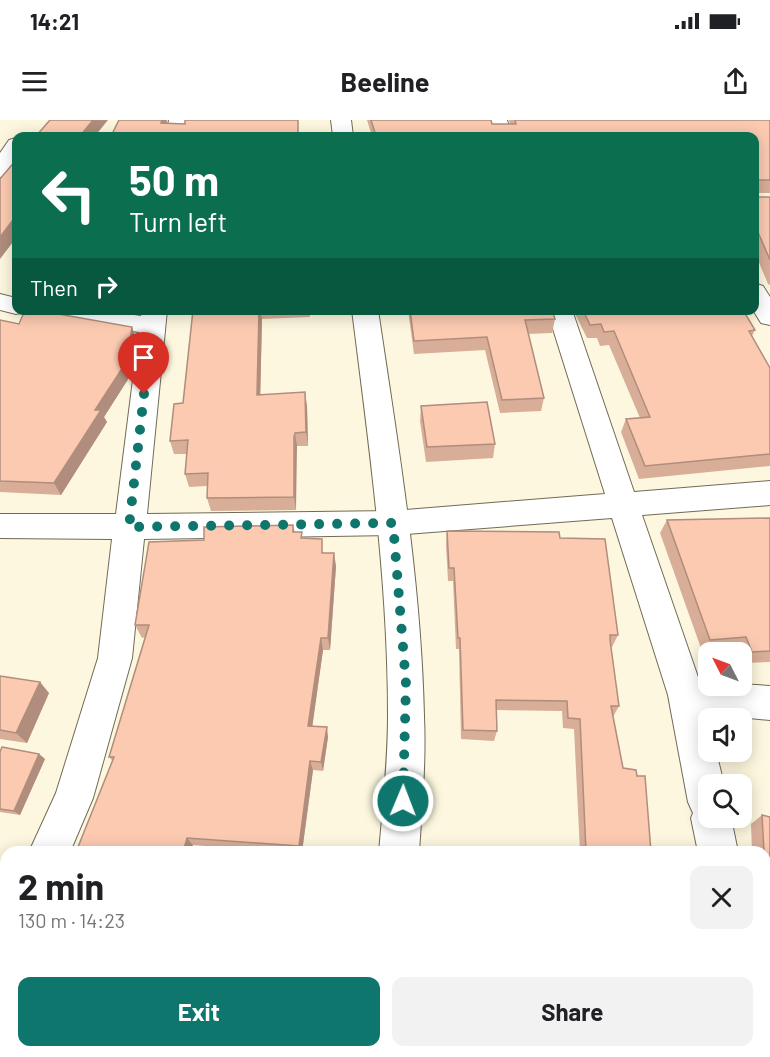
<!DOCTYPE html>
<meta charset="utf-8">
<style>
body{margin:0;font-family:Barlow,sans-serif;background:#f2f2f2;color:#202124;height:100vh;display:flex;flex-direction:column;font-size:22px;white-space:nowrap}
*{box-sizing:border-box;margin:0}
p{font-size:20px;color:#757577}
.icon{flex:none;width:33px;height:33px;fill:none;stroke:currentColor;stroke-width:2;stroke-linecap:round;stroke-linejoin:round}
.map{position:relative;flex:1;overflow:hidden}
.sheet{position:absolute;left:0px;top:726px;width:771px;height:212px;display:flex;flex-direction:column;background:#fff;border-radius:18px 18px 0 0;box-shadow:0 3px 15px #0003}
.sheet>*{flex:none}
.hud{position:absolute;left:12px;top:12px;width:747px;height:183px;border-radius:12px;box-shadow:0 3px 15px #0003;background:#0b6e4f;color:#fff;overflow:hidden}
.needle{width:39px;rotate:312deg}
.tools{position:absolute;left:698px;top:522px;display:grid;gap:12px}
.tools a{display:grid;place-items:center;width:54px;height:54px;border-radius:12px;background:#fff;box-shadow:0 3px 15px #0003;font-size:30px}
.pin{position:absolute;display:grid;place-items:center;width:51px;height:51px;color:#fff;margin:-62px -26px;border-radius:50% 50% 50% 0;rotate:-45deg;box-shadow:0 0 6px #0007}
.pin .icon{rotate:45deg}
.me{position:absolute;width:66px;margin:-33px;rotate:1deg;stroke-linejoin:round;filter:drop-shadow(0 0 4px #0008)}
.turn{display:flex;align-items:center;gap:21px;height:126px;padding:0 18px;font-size:27px}
.turn .icon{width:78px;height:78px;stroke-width:2.5}
.turn b{display:block;font-size:42px;line-height:51px}
.then{display:flex;align-items:center;height:57px;padding:0 18px;background:#0003;gap:12px;font-size:22px}
.round{display:grid;place-items:center;flex:none;width:63px;height:63px;border-radius:12px;background:#f2f2f2}
.summary{display:flex;align-items:center;justify-content:space-between;height:102px;padding:0 18px}
h1{font-size:36px;font-weight:700;line-height:45px}
.cta{display:flex;gap:12px;margin-top:auto;padding:12px 18px}
.cta a{flex:1;height:69px;border-radius:12px;background:#0f766e;color:#fff;font-size:24px;font-weight:700;line-height:69px;text-align:center}
.cta a+a{background:#f2f2f2;color:#202124}
.status{display:flex;justify-content:space-between;align-items:center;height:42px;padding:0 30px;background:#fff;direction:ltr}
.status svg{height:16px;fill:currentColor}
header{display:flex;justify-content:space-between;align-items:center;height:78px;padding:0 18px;background:#fff;font-size:27px;font-weight:700}
.map>svg:first-child{display:block}
.lines{fill:none;stroke-linecap:round;stroke-linejoin:round}
.minor-casing{stroke:#706b57;stroke-width:2}
.tertiary-casing{stroke:#706b57;stroke-width:2}
.minor{fill:#fff;fill-rule:evenodd}
.tertiary{fill:#fff;fill-rule:evenodd}
.wall{fill:#d8ae98}
.shaded-wall{fill:#b08d7c}
.building{fill:#fbcab1;stroke:#b08d7c;stroke-width:1.5}
.route{stroke:#0f766e;stroke-width:10;stroke-dasharray:0 18}
</style>
<div class="status"><b>14:21</b><svg viewBox="0 0 49 12"><path d="M0 12V9h3v3zM5 12V6h3v6zM10 12V3h3v9zM15 12V0h3v12zM26 1h20v11H26zM47 4h2v5h-2z"/></svg></div>
<header><svg class="icon" aria-label="menu" viewBox="0 0 24 24"><path d="M4 6h16M4 12h16M4 18h16"/></svg>Beeline<svg class="icon" aria-label="share" viewBox="0 0 24 24"><path d="M12 15V3M7 8l5-5 5 5M5 13v7h14v-7"/></svg></header>
<div class="map">
<svg width="770" height="937" viewBox="0 0 770 937">
<rect width="100%" height="100%" fill="#fdf7df"/>
<g class="lines">
<defs>
<path id="minor" d="M169,0H189L186,16H166Z
M487,0H507L512,16H492Z
M16,18V41L8,56L0,57V33L9,20Z
M754,163L763,166L770,177V205L761,203L753,190Z
M0,174L16,178V190L25,192L16,194L0,190Z
M29,190H101L141,196V190H167L147,394L393,391L605,374L547,190H572L634,372L770,361V385L642,395L699,560L708,561V566H741V564L770,566V600L708,594V632H716L724,664H708V698H731L738,732H698L691,698L693,693L688,682L668,575L612,398L393,415L144,419L132,538L93,678L70,732H29L56,673L98,538L112,419L0,418V394H116L139,212L41,198L32,196Z
M6,802V856L0,859V805Z
M765,804L770,806V850L765,848Z
M718,932H764V937H718Z"/>
<path id="tertiary" d="M331,0H351L353,16H333Z
M352,190H378C398,325 421,460 424,596C426,641 422,687 419,732H379C383,687 388,641 388,595C388,460 369,325 352,190Z
M344,932H390L388,937H342Z"/>
</defs>
<use href="#minor" class="minor-casing"/>
<use href="#tertiary" class="tertiary-casing"/>
<use href="#minor" class="minor"/>
<use href="#tertiary" class="tertiary"/>
</g>
<path class="wall" d="M367,0H491L492,4H510L509,0H770V73H758V77H770V165L768,164L754,131V16H372Z
M193,190H310V197L262,199L260,274L307,286L308,326H297L296,331V390L211,391L207,378V366L189,367L185,354L187,334H174L170,321L183,283Z
M408,190H552L555,199L552,213L528,214L544,278L541,291L500,293L485,230L414,234Z
M573,190H743L755,210L752,216L770,248V346L639,359L621,312L626,299L640,298L609,225L600,226L597,218H587Z
M0,200L19,204L132,207L136,220L132,253L104,297L107,302L61,375L0,372Z
M421,286L495,324L493,338L426,342L420,301Z
M770,398V542L743,543L741,539V532H739L737,528L702,531L660,413L667,400Z
M293,405L295,412L324,433L336,446L330,530H323L312,606L328,617L323,651L313,650L302,732H281L193,725L109,637L145,517L142,518L135,505L204,420Z
M447,411L560,418L618,515L612,527H610L619,586L613,597L623,648L637,656L651,732H580L574,609L563,608L562,591L496,590L497,611L494,621L461,619L459,529H456L453,461H448L446,424Z
M0,556L49,573L27,623L0,619Z
M0,632L39,634L45,639L20,695L0,692Z
M762,695L770,697V780L765,779V732H752L751,704Z
M589,932H634L633,937H589Z"/>
<path class="shaded-wall" d="M93,0H108L95,16H80Z
M162,0H167L164,16L161,3Z
M16,96V118L0,139V117Z
M259,190H260L262,199L260,288L257,275Z
M132,207L136,220L132,253L104,297L107,302L61,375L54,363Z
M305,272L307,286L308,326L306,312Z
M295,313L297,326L296,390L294,377Z
M334,433L336,446L330,530L328,518Z
M321,518L323,530L311,616L308,606Z
M40,562L49,573L27,623L16,613Z
M327,607L328,617L323,651L321,642Z
M39,634L45,639L20,695L14,691Z
M310,641L313,650L302,732H301L299,726Z
M187,718L193,725L191,732H183Z
M111,932H117L134,937H128Z"/>
<path class="building" d="M50,0H93L80,16H36Z
M119,0H162L161,3L185,4V0H298V16H111Z
M371,0H491L492,4H516L515,0H770V60H758V77H770V140L754,103V16H376Z
M16,40V96L0,117V59Z
M25,190H36L132,207L127,241L95,290H101L54,363L0,361V200L19,204Z
M193,190H259L257,275L305,272L306,312L295,313L294,317V377L207,378L208,353L185,354L188,320L170,321L174,284L183,283Z
M410,190H552L555,199L525,200L544,278L502,280L487,217L414,221Z
M583,190H743L755,210L749,211L770,248V334L645,346L626,299L650,297L614,211L604,212L601,204L590,205Z
M487,282L495,324L427,327L421,286Z
M770,398V531L752,532L746,517L710,520L667,400Z
M293,405V412H302L301,418L322,419V433H334L328,518H321L308,606L327,607L321,642L310,641L299,726L187,718L183,732H76L114,637H109L149,505H135L149,422L204,420V407Z
M447,411L559,412L560,418L605,419L618,515H610V520L619,586H611L623,648L636,650L637,656H645L651,732H586L580,599L568,598L567,581L496,580L497,611L463,610L460,518H458L454,448H449Z
M0,556L40,562L16,613L0,610Z
M2,627L39,634L14,691L0,689V632Z
M762,695L770,697V771L765,770V732H764Z
M30,932H111L128,937H28Z
M432,932H521L520,937H432Z
M596,932H634L633,937H596Z"/>
<g class="lines">
<path class="route" d="M144,274L129,407L393,403L406,564L403,681"/>
</g>
</svg>
<div class="tools">
<a><svg class="needle" viewBox="-14 -14 28 28"><path d="M0-13l5 13h-10z" fill="#e53935"/><path d="M0 13l5-13h-10z" fill="#757577"/></svg></a>
<a><svg class="icon" aria-label="sound" viewBox="0 0 24 24"><path d="M4 9h4l5-4v14l-5-4H4zM17 9q2 3 0 6"/></svg></a>
<a><svg class="icon" aria-label="search" viewBox="0 0 24 24"><circle cx="10" cy="10" r="6"/><path d="M15 15l6 6"/></svg></a>
</div>
<div class="pin" style="left:144px;top:274px;background:#d93025"><svg class="icon" aria-label="arrive" viewBox="0 0 24 24"><path d="M6 21V4h12l-3 4 3 4H6"/></svg></div>
<svg class="me" style="left:403px;top:681px" viewBox="-20 -20 40 40"><circle r="17" fill="#0f766e" stroke="#fff" stroke-width="3"/><path d="M0-11L8 9 0 5-8 9z" fill="#fff"/></svg>
<div class="hud">
<div class="turn"><svg class="icon" aria-label="left" viewBox="0 0 24 24"><path d="M17 20v-9H6M10 6l-5 5 5 5"/></svg><div><b>50 m</b>Turn left</div></div>
<div class="then">Then<svg class="icon" aria-label="right" viewBox="0 0 24 24"><path d="M7 20v-9h11M14 6l5 5-5 5"/></svg></div>
</div>
<section class="sheet">
<div class="summary"><div><h1>2 min</h1><p>130 m · 14:23</p></div><a class="round"><svg class="icon" aria-label="close" viewBox="0 0 24 24"><path d="M6 6l12 12M18 6L6 18"/></svg></a></div>
<div class="cta"><a>Exit</a><a>Share</a></div>
</section>
</div>
